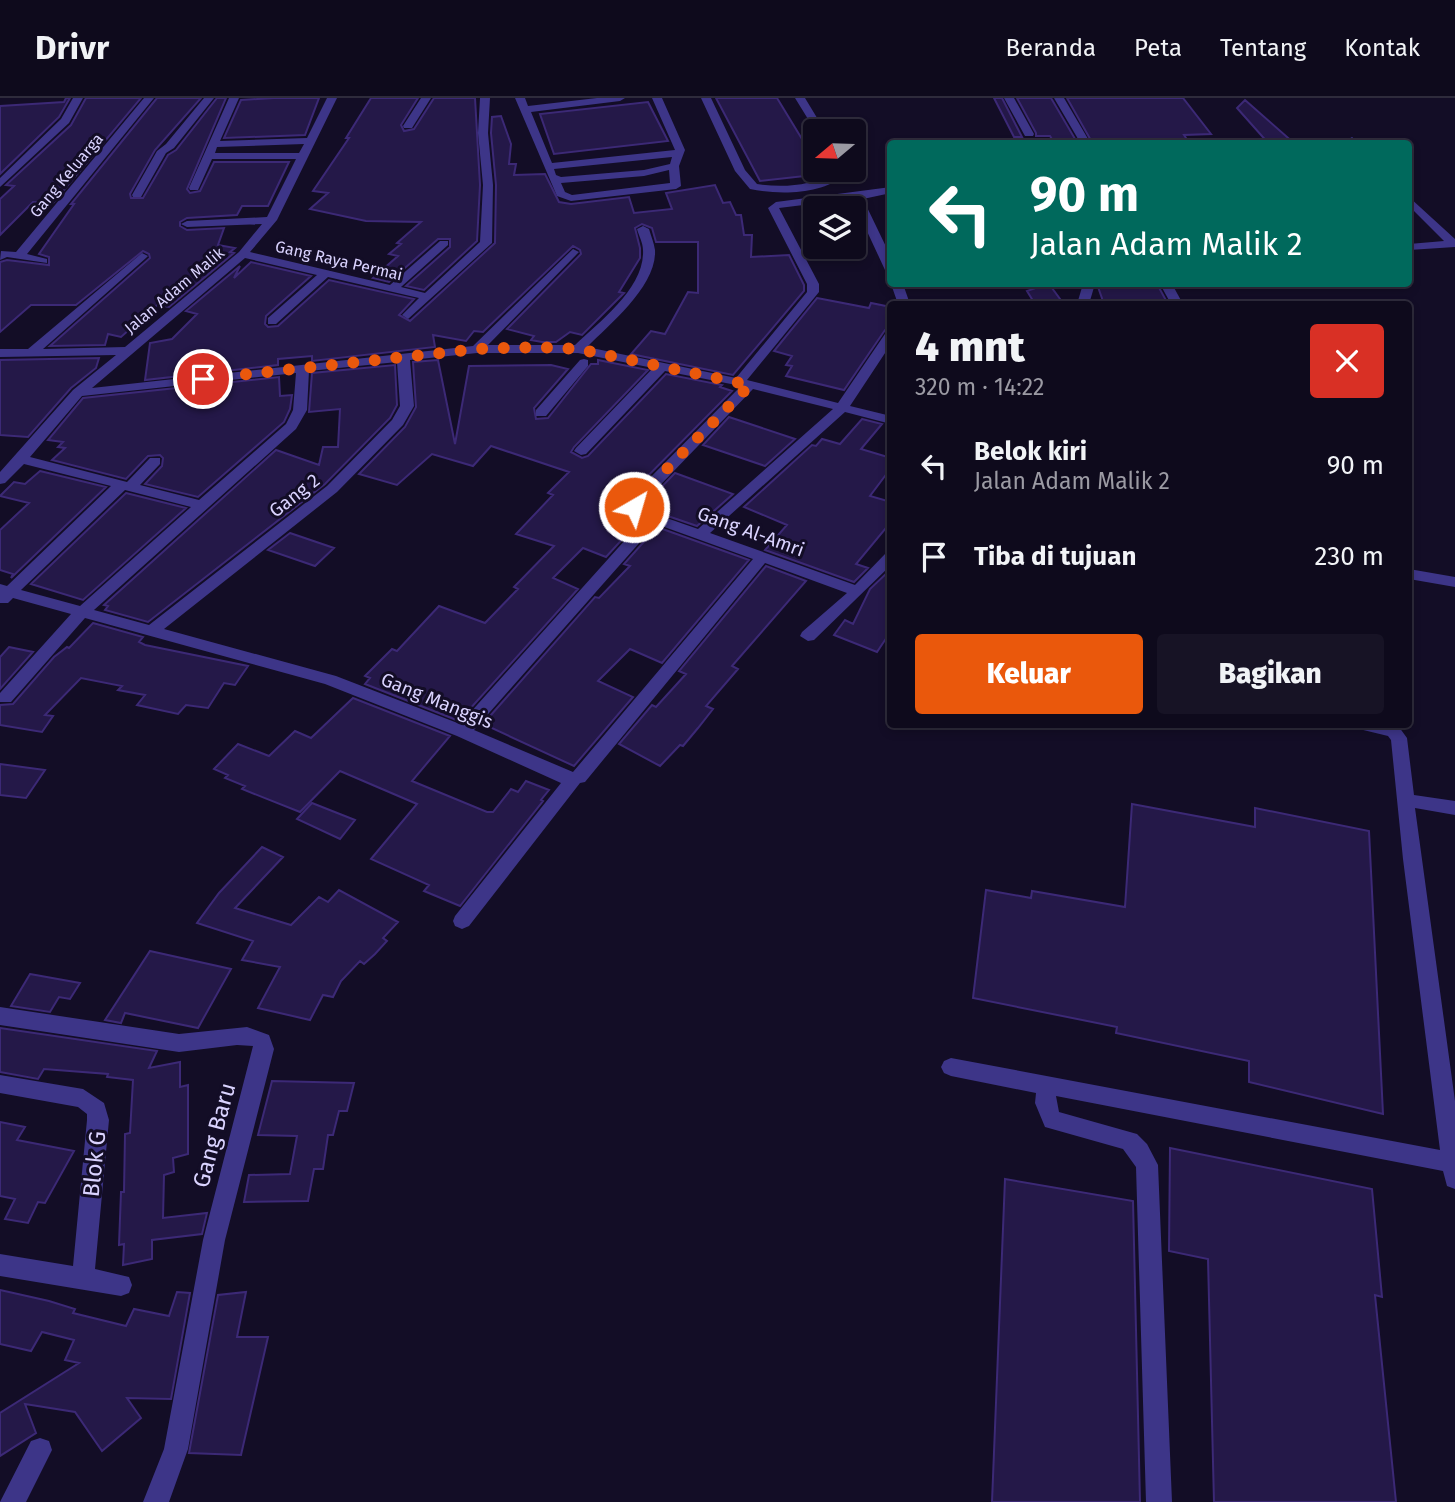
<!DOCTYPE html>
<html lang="id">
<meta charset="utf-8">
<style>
body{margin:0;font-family:"Fira Sans",sans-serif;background:#171325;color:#f1f3f6;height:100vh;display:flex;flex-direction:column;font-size:26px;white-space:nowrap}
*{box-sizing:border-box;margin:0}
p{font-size:23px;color:#9b9aa3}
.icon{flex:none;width:38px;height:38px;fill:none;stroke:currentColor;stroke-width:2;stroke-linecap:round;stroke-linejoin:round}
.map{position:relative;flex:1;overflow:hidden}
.drawer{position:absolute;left:887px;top:203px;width:525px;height:427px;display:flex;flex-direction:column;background:#0e0a1c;border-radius:7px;box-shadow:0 4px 10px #0003,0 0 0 2px #2e2b3b}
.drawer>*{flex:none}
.hud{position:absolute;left:887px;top:42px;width:525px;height:147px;border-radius:7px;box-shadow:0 4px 10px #0003,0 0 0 2px #2e2b3b;background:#00695c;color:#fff;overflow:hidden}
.needle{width:46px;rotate:251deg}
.fabs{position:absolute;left:803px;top:21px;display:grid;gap:14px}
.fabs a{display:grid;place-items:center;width:63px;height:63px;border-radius:7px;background:#0e0a1c;box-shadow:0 4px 10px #0003,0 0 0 2px #2e2b3b;font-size:35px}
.pin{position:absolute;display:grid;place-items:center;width:60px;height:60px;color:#fff;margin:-30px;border:4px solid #fff;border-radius:50%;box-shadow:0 2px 7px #0007}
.me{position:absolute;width:77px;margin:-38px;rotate:38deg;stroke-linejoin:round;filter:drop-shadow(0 0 5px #0008)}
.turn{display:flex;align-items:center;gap:24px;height:147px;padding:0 28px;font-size:32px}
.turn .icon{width:91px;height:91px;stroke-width:2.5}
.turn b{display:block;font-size:49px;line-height:60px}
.round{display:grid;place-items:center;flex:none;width:74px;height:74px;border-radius:7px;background:#171325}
.overview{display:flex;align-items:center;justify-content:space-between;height:119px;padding:0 28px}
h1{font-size:42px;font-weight:800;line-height:52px}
.action{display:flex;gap:14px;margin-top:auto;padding:14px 28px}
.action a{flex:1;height:80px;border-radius:7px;background:#ea580c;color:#fff;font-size:28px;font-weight:800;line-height:80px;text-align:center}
.action a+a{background:#171325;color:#f1f3f6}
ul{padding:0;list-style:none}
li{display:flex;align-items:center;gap:21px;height:91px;padding:0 28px}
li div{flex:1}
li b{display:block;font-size:26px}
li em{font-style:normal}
header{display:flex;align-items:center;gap:42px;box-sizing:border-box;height:98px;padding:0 35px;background:#0e0a1c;border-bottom:2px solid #2e2b3b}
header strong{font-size:33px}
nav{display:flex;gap:38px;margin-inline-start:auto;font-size:24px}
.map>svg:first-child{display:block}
.building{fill:#241848;stroke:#3c2976;stroke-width:2}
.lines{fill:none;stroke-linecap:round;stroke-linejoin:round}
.minor{fill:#3d3588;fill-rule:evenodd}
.route{stroke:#ea580c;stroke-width:12;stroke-dasharray:0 21.6}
.labels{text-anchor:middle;stroke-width:6;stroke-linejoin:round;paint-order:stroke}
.far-street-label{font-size:16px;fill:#dad3ff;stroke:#130d26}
.street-label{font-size:19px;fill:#dad3ff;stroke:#130d26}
.near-street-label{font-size:23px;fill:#dad3ff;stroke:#130d26}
</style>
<header>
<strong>Drivr</strong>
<nav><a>Beranda</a><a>Peta</a><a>Tentang</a><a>Kontak</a></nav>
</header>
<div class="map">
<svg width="1455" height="1404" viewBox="0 0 1455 1404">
<rect width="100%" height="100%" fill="#130d26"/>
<path class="building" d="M66,0H70L59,19L0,76V8L64,4Z
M86,0H141L53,105L33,104L0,137V101L14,88L6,87L71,27Z
M157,0H201L155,52L130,96L131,100H143L168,57L176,52L217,0H226L187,91L190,95L200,93L214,64H289L268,108H242L237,117L187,120L180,124V128L187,132L224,130L218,147L235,150L230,154L234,155L169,209L157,207L121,239L108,236L105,247L50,248L150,160L149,156L143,153L76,207H31L0,234V164L7,162L49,167V159L39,156L74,106H71Z
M274,0H319L305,37L224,40L241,2Z
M371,0H418L401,27L404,33L414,31L434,0H475L480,87L477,143L424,192L406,188L450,149V141H438L389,184L373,180L398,158L389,156L401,146L397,145L421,124L366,123L310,111L328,95L313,93L349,40H346Z
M716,0H777L816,64V72H820L823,76L760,83Z
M994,0H1002L1022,39H1014Z
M1017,0H1051L1078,46H1055L1050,38H1036V35Z
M1067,0H1183L1211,36L1184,37L1190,46H1093Z
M1245,2L1295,46H1269L1237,10Z
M648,4L668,43L554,56L540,16Z
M501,18L511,46L509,66H516L514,77L545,76L559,104L571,106L629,99L634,115L672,111L666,95L715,87L723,105L730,104L736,117H741L744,137H752L751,159L789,157L804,187V193L733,277L631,256L651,233L665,236L688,194L698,195V144H656L652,130L642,126L635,130L640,150V160L619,194L624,195L582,237L570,234L556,244H542L531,242L534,238L507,231L581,156L580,152L573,148L483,234L474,233L466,243L433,237L435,249L312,263V258L278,261V267L145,282L150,245L172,241L197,216L186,213L240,168L234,180L251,164L311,178L266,218L265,226L268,229L278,228L329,182L414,201L399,217L410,223L495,145L496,87L491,35L492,19Z
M1039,186H1049L1063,205L1035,206L1027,193L1036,190Z
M1097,186H1157L1168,206H1104Z
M817,200L869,210L871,205L891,209V230L885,232L844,292L786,278L792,268L786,267L792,258L774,253Z
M99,260L96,270L71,290L28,339L0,337V262Z
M438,262L455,346L469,268L551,267L568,271L534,310L536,321L548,320L591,266H598V262L648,272L574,349L571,354L582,360L588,358L666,276L722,287L720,289L732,293L627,399L626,412L640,422L606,459L583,450L553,480L578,491L459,623L365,586L370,580L365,578L392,551L397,553L439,508L485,525L518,491L514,489L554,448L516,436L553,397L548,395L569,374L491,348L473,368L432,356L397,387L359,376L405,329L416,309L413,264Z
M395,267L397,307L390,320L325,386L148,524L105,512L108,508L104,507L276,352L319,367L323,349H338L340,311L309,314L312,275Z
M279,279L280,298L292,297L290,311L284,324L198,399L145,386L162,368L163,360L160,357L148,358L126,381L52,362L65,350L58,349L63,344L48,342L83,300Z
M729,319L795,341L765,368L703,347Z
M862,321L882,326L861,351L891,360V370L870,398L891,404V424L856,466L868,470L854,484L765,452L787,427L744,409L812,347L816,348L822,341L840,346Z
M40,373L106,389L11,480L13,476L0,472V432L29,405L0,398L14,384L25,386Z
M675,375L733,396L697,428L659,415L645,406Z
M126,395L186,410L83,502L31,486Z
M657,429L749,462L662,565L630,551L598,583L633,599L574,668L483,626L595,499L599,500L625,473L630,468L624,466Z
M290,435L334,450L315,468L268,452Z
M766,468L806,483L732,568L738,571L706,608L713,611L698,630L683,648L680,647L660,668L619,646L652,607L656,609L686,576L679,573Z
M891,471V533L877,554L834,537L845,522L853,526L870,491Z
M93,525L143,539L139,544L145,547L248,568L235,587L224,585L208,610L186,607L178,616L137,607L145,597L118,592L122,588L81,580L45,617L53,618L42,634L0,627V607L13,606L54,559L67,549L69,550Z
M9,549L33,554L0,591V559Z
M353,600L450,638L412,683L487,714H493L511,691L518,694L526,683L549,692L541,702L543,703L460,808L424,793L429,787L371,761L417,706L340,673L300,714L242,691L245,688L225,680L228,677L214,671L238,646L269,658L295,633L311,640Z
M0,666L45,672L26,700L0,697Z
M312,705L355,722L340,741L297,721Z
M1132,706L1255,729V710L1369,733L1383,1016L1249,984V963L1116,935L1117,929L973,900L986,792L1031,800L1032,793L1125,809Z
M262,749L283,759L235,810L291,827L319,799L328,804L339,792L398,824L383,840L387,843L375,856L364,866L360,863L341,883L333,899L323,897L310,922L258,910L280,869L242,862L253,843L197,825L219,795Z
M150,853L231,871L198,930L125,915L121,925L105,922Z
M30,876L80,885L70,901L59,899L50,914L11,908Z
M0,930L157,953L149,970L180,964V989L188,987V1056L173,1060L174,1074L164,1077L163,1120L207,1115L202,1136L152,1142V1161L123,1167L124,1146L119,1147L121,1094H124L125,1036L130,1035L133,982L107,979L108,976L44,971L38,981L0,974Z
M272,983L354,985L347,1013H339L333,1037H328L323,1071H314L308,1103L244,1104L249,1077L290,1076L297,1038L258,1037Z
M0,1024L25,1029L17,1042L74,1053L45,1105L38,1104L28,1125L5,1121L15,1101L0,1098Z
M1170,1050L1372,1091L1382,1199L1375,1197L1396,1404H1214L1208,1161L1169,1153Z
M1005,1081L1133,1103L1140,1404H992Z
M0,1192L49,1203L75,1211L73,1215L126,1228L134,1211L169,1218L177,1194L190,1195L171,1301L127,1300L141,1320L102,1353L75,1314L25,1306L36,1335L0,1358V1315L79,1265L65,1262L74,1242L42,1234L31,1253L0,1246Z
M246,1194L237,1239H268L241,1357L189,1355L218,1197Z"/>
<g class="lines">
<path class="minor" d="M73,0H83L69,25L0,89V80L61,21Z
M144,0H154L27,156L47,161V165L7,159L0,162L1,153L16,154Z
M204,0H214L174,50L166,55L141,99H133L132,97L157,53L166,46Z
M229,0H239L220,43L307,40L327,0H337L277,122L250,154L390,187L440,143H448V147L401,189L425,195L480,144L483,87L478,35L480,0H490L488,35L493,87L492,145L408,221L402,217L419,200L328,179L276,226H268V220L317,177L245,160L92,290L473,248L573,151L579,154L577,156L488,247H575C599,224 645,190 643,152C643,145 639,138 637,131L643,128L649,131C651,138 654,145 655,152C657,188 610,226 587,249L736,280L807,194V186L768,110L776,104L891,89V95L863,101L891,159V175L885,172L852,101L779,110L819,186V194L747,282L838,305L887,233L891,232V246L850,308L891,318V326L845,314L710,435L855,487L886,455L891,453V467L814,542L808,543L800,538L802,534L847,495L765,465L585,684L580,685L469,828L462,831L455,828L453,823L455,818L561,685L457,638L325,586L85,520L11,604H0V595L71,516L13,500L8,505H0V486L7,488L111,388L24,366L5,385L0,386V374L73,292L116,257L0,259V251H28L142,155L148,158L146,160L43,251L125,249L239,154L262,126L187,129L181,126L187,123L267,119L296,61H212L198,92H190L189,90ZM304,46L299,55H215L217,49ZM477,255H578L653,270L576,350L574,353L581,357L586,356L665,273L741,288L629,401V412L644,421L460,626L336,578L164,531L337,394L403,327L414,308L410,262ZM397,264L400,308L392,322L327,388L149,527L94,512L296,331L307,312L309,273ZM296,275L293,312L286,326L199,402L140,387L160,366V360H150L127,384L30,359L82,298ZM753,291L833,311L698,431L658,417L641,407ZM125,392L191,409L80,508L21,492ZM656,426L753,461L573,674L474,632Z
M421,0H431L412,30H404L403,28Z
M515,0H525L528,8L597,0H625L620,3L531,14L552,65L675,52L652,0H662L685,52L679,68L681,88L676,91L571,103L557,98ZM672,59L670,66L644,72L561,79L556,77L554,71ZM669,72L670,85L572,97L565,94L561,85L644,78Z
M701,0H711L745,72L757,86C783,90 811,88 834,75L835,72H845L844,77C822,97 778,97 750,91L735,73Z
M795,0H805L825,33L816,34Z
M1004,0H1014L1034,36L1033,38H1025Z
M1054,0H1064L1091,46H1081Z
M1352,39L1361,46H1350L1347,42Z
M1409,99L1455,141V149L1409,152V146L1444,143L1409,108Z
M891,186H903L910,206H898Z
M1010,186H1037C1032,192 1018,191 1011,190Z
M1083,186H1095L1089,206H1077Z
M1160,186H1172L1183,206H1171Z
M584,261L588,262V268L546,318H536V312L580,262Z
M1409,471L1455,479V489L1409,481Z
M1353,626L1399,629L1407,640L1414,697L1455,703V717L1415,710L1455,1003V1091L1447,1088L1443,1073L1056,998L1059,1014L1137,1036L1147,1046L1158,1067L1172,1404H1146L1136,1069L1123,1051L1045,1029L1035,1005L1036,995L951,978L944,975L941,969L944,963L951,960L1440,1052L1403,761L1391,642L1388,638L1355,630Z
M0,909L179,936L247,929L269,937L274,951L225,1142L188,1351L169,1404H143L164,1351L203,1142L253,948L237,947L179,954L0,927Z
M0,977L83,991L104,1005L109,1022L95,1171L129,1179L132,1187L129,1195L121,1198L0,1178V1156L73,1168L87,1022V1016L78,1009L0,995Z
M40,1340L49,1343L52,1352L26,1404H0L31,1343Z"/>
</g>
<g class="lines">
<path class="route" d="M203,281L477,251L537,249L578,251L750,287L634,404V409"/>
</g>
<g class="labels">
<g class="far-street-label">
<text transform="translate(66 77) rotate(-50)" y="6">Gang Keluarga</text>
<text transform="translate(339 162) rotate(13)" y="6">Gang Raya Permai</text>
<text transform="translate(174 192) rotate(-40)" y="6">Jalan Adam Malik</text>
</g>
<g class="street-label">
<text transform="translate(294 397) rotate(-38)" y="7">Gang 2</text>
<text transform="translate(751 433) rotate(20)" y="7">Gang Al-Amri</text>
<text transform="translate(437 602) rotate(22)" y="7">Gang Manggis</text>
</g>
<g class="near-street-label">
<text transform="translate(214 1037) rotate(-75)" y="8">Gang Baru</text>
<text transform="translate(94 1066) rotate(-84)" y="8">Blok G</text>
</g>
</g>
</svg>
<div class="fabs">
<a><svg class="needle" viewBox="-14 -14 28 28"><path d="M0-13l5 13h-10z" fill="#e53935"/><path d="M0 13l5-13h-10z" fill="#9b9aa3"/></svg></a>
<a><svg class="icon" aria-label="layers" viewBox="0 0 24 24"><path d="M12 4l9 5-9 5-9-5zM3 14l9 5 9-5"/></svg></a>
</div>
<div class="pin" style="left:203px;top:281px;background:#d93025"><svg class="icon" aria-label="arrive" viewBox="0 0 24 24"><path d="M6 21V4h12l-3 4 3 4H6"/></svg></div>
<svg class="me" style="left:634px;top:409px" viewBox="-20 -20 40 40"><circle r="17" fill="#ea580c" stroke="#fff" stroke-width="3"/><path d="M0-11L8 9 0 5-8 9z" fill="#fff"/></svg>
<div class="hud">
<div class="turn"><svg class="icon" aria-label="left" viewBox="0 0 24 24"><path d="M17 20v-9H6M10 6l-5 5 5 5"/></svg><div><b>90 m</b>Jalan Adam Malik 2</div></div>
</div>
<section class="drawer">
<div class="overview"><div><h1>4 mnt</h1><p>320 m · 14:22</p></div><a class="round" style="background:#d93025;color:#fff"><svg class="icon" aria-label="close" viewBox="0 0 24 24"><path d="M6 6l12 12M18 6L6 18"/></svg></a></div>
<ul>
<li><svg class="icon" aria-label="left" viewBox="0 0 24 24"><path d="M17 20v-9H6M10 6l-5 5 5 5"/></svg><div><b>Belok kiri</b><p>Jalan Adam Malik 2</p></div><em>90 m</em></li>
<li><svg class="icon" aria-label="arrive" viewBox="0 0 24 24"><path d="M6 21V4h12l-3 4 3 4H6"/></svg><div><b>Tiba di tujuan</b></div><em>230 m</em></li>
</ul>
<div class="action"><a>Keluar</a><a>Bagikan</a></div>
</section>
</div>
